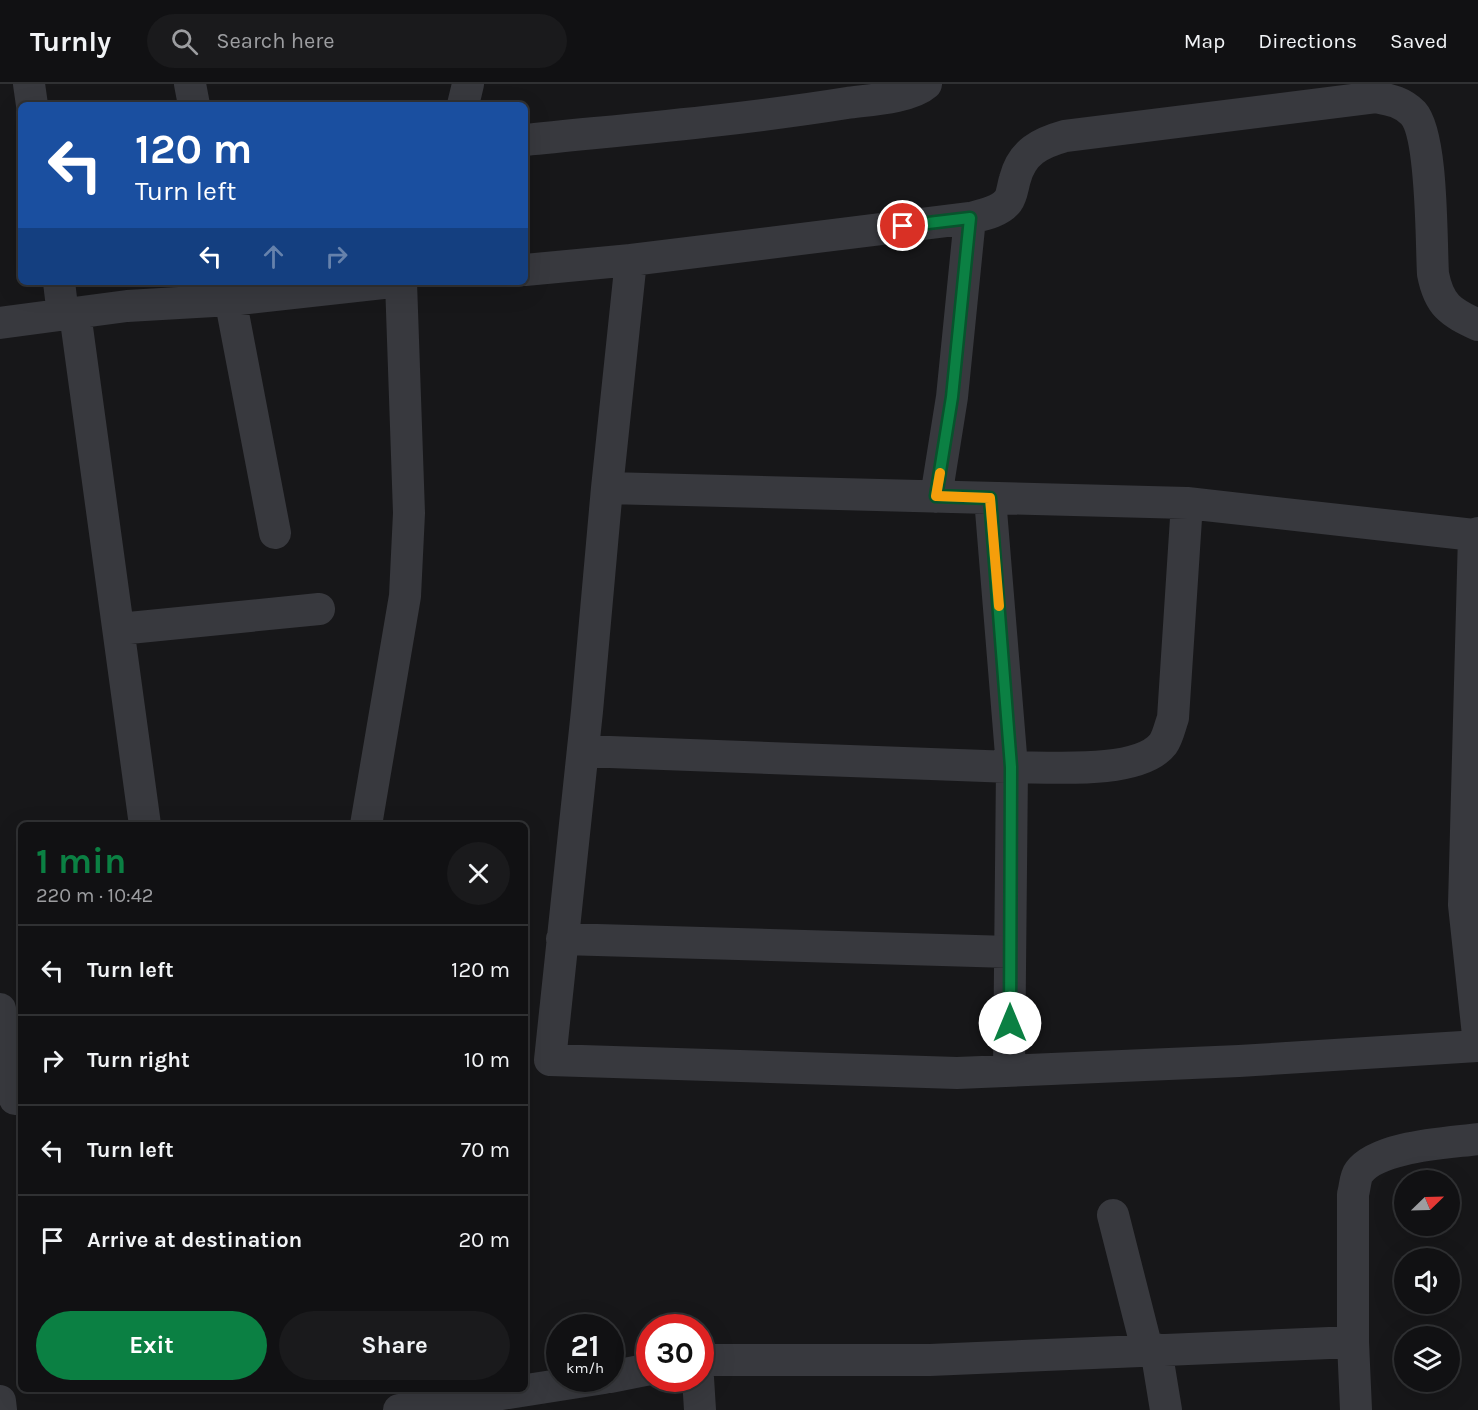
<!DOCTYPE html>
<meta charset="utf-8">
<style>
body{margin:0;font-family:Karla,sans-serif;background:#1a1a1c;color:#f1f3f6;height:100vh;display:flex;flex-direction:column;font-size:22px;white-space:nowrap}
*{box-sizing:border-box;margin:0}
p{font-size:20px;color:#9c9da0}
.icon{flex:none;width:33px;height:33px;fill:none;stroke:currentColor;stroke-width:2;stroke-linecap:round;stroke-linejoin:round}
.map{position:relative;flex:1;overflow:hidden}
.details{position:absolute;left:18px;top:738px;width:510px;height:570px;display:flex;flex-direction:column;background:#111113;border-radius:9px;box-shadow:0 6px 24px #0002,0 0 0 2px #303133}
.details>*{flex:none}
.top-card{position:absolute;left:18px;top:18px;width:510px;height:183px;border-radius:9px;box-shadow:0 6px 24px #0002,0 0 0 2px #303133;background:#1a4fa0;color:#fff;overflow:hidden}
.needle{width:39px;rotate:67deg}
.tools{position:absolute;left:1394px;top:1086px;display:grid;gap:12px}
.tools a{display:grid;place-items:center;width:66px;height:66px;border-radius:50%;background:#111113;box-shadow:0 6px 24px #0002,0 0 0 2px #303133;font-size:30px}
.speed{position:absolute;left:546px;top:1230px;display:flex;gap:12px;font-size:30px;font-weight:700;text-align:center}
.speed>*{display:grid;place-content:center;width:78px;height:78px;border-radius:50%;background:#111113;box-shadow:0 6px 24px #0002,0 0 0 2px #303133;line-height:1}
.speed small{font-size:15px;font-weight:400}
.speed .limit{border:9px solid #d22;background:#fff;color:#111}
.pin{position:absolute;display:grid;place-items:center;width:51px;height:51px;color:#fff;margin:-26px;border:3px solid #fff;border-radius:50%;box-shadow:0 2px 6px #0007}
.me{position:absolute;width:66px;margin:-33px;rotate:0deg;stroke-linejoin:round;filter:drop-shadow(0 0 4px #0008)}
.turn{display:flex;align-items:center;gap:21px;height:126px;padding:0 18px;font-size:27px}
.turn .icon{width:78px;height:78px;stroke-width:2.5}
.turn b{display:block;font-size:42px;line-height:51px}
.lanes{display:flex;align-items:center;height:57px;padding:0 18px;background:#0003;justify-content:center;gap:30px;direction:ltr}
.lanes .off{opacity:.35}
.round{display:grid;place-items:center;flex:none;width:63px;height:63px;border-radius:32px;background:#1a1a1c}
.headline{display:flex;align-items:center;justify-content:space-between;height:102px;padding:0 18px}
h1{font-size:36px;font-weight:700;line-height:45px;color:#0b8043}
.action{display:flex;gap:12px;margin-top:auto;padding:12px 18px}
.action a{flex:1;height:69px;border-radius:36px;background:#0b8043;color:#fff;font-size:24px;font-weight:700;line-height:69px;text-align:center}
.action a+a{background:#1a1a1c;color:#f1f3f6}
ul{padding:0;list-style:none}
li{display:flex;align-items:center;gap:18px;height:90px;padding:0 18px;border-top:2px solid #303133}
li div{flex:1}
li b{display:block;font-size:22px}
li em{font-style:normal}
header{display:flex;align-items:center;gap:36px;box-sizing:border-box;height:84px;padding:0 30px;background:#111113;border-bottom:2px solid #303133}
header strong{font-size:28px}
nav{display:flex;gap:33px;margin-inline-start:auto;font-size:21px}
.search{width:420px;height:54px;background:#1a1a1c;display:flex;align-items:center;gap:15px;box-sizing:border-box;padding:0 21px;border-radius:33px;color:#9c9da0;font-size:22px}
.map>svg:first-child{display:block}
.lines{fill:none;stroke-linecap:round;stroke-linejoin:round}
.minor{stroke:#38393e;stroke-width:32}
.route-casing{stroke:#07532c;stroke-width:15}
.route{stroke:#0b8043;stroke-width:10}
.slow{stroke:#f59e0b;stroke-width:10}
</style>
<header>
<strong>Turnly</strong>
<div class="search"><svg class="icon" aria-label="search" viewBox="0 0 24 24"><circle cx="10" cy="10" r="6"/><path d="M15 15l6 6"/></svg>Search here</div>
<nav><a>Map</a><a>Directions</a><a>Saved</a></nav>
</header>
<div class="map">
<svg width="1478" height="1326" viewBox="0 0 1478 1326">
<rect width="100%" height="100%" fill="#171719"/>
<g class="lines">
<path class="minor" d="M29,0L32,21
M190,0L194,21
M463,21L468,0
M525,56C632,45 741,36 847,19C869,16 910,14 926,0
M631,176L970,134C983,131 1000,128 1008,117C1012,112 1013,101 1015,95C1022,68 1040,59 1065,52L1376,13C1391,16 1402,18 1413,29C1433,51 1431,157 1433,190C1439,221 1450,228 1478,241
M525,186L631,176L607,404L1187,419L1474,451L1478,449
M59,198L63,231
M227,198L275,449
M75,229L145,741
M0,239L127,222L231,216L392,198
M607,404L587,627L550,976L957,989L1239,977L1478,962
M936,413L952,313L970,134
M990,414L1012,683C1049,683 1139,691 1163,660C1168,653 1170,642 1173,634L1187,419
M1474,451L1464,821L1478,951
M119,545L319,525
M583,667L1012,683L1009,987
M366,741L405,512L409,429L401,198
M562,855L1010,868
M0,925L15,1015
M1113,1131L1147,1265
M1353,1258L1356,1326
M1156,1265L1166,1326
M700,1276H930L1353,1258V1110C1355,1104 1355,1093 1359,1088C1378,1062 1448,1059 1478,1055
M610,1293L650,1285
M698,1294L700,1326
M0,1317L1,1326
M399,1326L604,1294"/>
</g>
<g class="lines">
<defs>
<path id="route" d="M903,142L970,134L952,313L936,412L990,414L1011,683L1010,939"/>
</defs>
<use href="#route" class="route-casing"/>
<use href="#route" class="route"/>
<path class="slow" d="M940,389L936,412L990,414L999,522"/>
</g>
</svg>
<div class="tools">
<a><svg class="needle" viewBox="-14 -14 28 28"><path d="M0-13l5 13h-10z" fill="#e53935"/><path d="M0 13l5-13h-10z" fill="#9c9da0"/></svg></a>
<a><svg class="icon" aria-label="sound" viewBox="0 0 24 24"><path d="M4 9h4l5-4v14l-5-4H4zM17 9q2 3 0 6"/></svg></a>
<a><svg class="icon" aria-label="layers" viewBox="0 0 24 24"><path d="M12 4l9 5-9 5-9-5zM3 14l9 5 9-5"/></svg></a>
</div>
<div class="speed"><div>21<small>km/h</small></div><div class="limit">30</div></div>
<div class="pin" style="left:903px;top:142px;background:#d93025"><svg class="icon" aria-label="arrive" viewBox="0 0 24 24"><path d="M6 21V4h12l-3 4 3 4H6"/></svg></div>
<svg class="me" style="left:1010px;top:939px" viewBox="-20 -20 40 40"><circle r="19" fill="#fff"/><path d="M0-13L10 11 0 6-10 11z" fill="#0b8043"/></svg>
<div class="top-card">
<div class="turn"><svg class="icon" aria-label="left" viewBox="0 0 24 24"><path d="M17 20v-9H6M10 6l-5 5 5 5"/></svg><div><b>120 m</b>Turn left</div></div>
<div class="lanes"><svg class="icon" aria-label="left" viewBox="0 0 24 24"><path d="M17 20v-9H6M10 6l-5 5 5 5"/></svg><svg class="icon off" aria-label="ahead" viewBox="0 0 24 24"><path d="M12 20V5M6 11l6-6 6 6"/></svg><svg class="icon off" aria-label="right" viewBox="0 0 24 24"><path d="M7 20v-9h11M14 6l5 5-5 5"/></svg></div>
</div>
<section class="details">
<div class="headline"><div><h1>1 min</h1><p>220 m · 10:42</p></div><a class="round"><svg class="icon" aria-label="close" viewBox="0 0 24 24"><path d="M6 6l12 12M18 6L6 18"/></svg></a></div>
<ul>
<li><svg class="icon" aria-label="left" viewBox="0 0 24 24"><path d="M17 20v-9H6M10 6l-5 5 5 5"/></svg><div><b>Turn left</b></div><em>120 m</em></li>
<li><svg class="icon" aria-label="right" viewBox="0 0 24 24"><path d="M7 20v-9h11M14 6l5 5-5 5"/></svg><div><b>Turn right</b></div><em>10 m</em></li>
<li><svg class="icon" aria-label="left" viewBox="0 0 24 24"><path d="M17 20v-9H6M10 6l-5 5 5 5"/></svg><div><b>Turn left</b></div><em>70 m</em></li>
<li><svg class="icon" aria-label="arrive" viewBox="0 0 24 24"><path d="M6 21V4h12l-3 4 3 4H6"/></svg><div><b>Arrive at destination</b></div><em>20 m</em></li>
</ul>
<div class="action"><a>Exit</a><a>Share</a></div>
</section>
</div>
